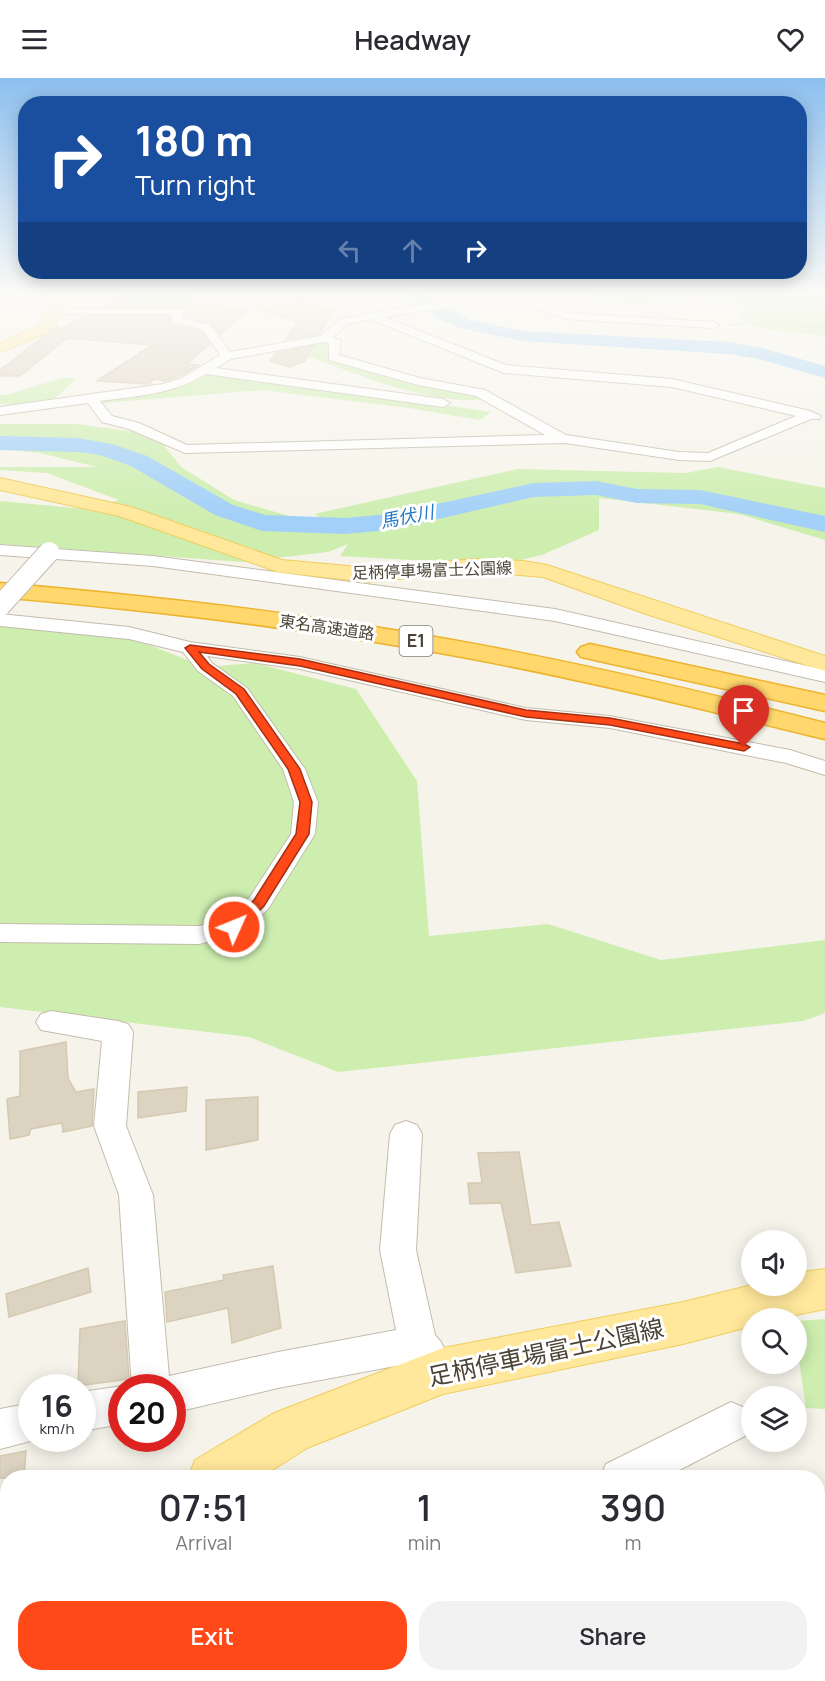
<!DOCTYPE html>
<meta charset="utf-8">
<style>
body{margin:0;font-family:Manrope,"Noto Sans JP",sans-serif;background:#f2f2f3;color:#2b2b33;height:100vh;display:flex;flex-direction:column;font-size:22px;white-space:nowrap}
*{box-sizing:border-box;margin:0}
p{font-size:20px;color:#7c7c81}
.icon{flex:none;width:33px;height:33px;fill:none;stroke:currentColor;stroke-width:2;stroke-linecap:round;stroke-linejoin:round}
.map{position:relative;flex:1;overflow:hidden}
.drawer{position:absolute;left:0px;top:1392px;width:825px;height:212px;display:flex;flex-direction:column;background:#fff;border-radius:24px 24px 0 0;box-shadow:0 3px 15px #0003}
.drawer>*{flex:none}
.banner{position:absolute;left:18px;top:18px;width:789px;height:183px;border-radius:24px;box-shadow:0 3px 15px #0003;background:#1a4fa0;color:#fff;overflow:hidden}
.controls{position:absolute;left:741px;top:1152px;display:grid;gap:12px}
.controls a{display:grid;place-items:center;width:66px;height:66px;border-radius:50%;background:#fff;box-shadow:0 3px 15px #0003;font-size:30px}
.speed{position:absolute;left:18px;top:1296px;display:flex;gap:12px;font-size:30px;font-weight:700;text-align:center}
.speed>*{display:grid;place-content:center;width:78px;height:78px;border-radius:50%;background:#fff;box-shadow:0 3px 15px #0003;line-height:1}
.speed small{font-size:15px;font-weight:400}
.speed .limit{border:9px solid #d22;background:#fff;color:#111}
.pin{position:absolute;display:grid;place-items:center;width:51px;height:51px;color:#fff;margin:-62px -26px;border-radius:50% 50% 50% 0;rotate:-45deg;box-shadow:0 0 6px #0007}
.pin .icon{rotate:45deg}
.me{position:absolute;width:66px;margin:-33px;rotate:46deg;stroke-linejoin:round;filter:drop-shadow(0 0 4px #0008)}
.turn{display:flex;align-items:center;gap:21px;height:126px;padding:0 18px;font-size:27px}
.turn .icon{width:78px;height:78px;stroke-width:2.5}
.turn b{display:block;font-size:42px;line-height:51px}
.lanes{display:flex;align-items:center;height:57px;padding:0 18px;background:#0003;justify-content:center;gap:30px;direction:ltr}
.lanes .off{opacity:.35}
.eta{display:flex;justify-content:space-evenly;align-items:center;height:102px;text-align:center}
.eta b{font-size:36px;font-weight:600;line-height:42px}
.cta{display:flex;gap:12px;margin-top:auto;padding:12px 18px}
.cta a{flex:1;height:69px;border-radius:24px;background:#ff4919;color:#fff;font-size:24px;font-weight:600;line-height:69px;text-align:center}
.cta a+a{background:#f2f2f3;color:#2b2b33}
header{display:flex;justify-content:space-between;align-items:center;height:78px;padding:0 18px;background:#fff;font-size:27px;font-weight:600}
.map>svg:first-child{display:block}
.green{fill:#ceeeb0}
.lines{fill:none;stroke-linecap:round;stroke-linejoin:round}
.river{fill:#a2d0f8;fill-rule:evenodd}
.building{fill:#dcd3c1;stroke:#d5c9b1;stroke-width:1.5}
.minor-casing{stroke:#c3bcac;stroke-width:2}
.major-casing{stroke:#efcd5f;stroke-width:2}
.highway-casing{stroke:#edb22e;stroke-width:3}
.path{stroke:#c6ba9b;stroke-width:1.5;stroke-dasharray:1.5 1.5;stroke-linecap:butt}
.minor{fill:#fff;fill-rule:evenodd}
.major{fill:#ffe89b;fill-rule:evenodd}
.highway{fill:#ffd76d;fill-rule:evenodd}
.minor-bridge-far1-casing{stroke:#c3bcac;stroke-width:16;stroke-linecap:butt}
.minor-bridge-casing{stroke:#c3bcac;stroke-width:22;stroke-linecap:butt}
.minor-bridge-far1{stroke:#fff;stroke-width:15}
.minor-bridge{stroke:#fff;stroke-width:20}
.route{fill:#ff4919;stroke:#a62f10;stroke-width:1.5}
.labels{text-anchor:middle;stroke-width:6;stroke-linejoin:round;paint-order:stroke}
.far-street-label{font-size:16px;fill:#4c4537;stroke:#fff}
.far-water-label{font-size:18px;font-style:italic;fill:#2477c4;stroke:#fff}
.shield{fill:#fff;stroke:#827d73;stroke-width:1.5}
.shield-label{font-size:18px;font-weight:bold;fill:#4c4537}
.near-street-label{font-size:24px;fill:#4c4537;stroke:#fff}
</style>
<header><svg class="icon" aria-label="menu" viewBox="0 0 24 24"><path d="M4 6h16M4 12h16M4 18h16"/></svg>Headway<svg class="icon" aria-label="heart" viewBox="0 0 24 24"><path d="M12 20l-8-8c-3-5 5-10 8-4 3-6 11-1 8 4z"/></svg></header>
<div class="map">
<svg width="825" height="1603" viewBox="0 0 825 1603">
<rect width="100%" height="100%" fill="#f6f4ea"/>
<path class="green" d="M113,216H190L189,222L161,223L154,227Z
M585,216H825V258L756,250L735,238L749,226C729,224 708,219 688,220C648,224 625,230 585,216Z
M330,263L333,278L374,293L475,314L484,322C419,326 344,290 282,269Z
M212,292L491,334L480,342L409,330L262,312L102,325L103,318L179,307Z
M63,300H77L53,322L26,327L0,326V317H6Z
M0,346H77L156,357L181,389L234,422L351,456L314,436L518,391L685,395L718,389L825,410V462L739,436L599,420V452L542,477L500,487L340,478L348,466L328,474L241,484L0,466V423L86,431L119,422L47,395L0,392V389H97L40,375L0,371Z
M0,547L127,558L205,589L255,585L356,611L417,703L429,858L548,846L661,882L825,862V935L803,943L338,994L249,959L0,929Z
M825,1241V1331L806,1330L797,1268V1243Z"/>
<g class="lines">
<path class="river" d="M402,216H422L471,242L522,253L729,264L762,270L825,288V300L759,281L729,276L522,263L460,250L439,241Z
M0,358L78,360L112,366L147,378L233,427L265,437L345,440L390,436L534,405L596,403L637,411L700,412L825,438V454L700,426L637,425L596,417L534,419L390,452L345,456L262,453L215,437L131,388L100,377L78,374L0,372Z"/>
</g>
<path class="building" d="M301,221L334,233L319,256L285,262L297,244L259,231Z
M117,222L165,224L212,223L214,227L224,226L225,228L247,233L220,257L211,245L185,238L187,232L184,229H104Z
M85,238H169L172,246L201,253L210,266L187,286L199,287L184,296L165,303L154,301L149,306L97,303L152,267L67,260L20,298H0V292L57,248L60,251Z
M313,268L305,283L290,289L270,283L276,275Z
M66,964L68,1000L76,1014L94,1011L92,1048L63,1054L62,1045L31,1051L29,1057L10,1061L7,1021L20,1018V973Z
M187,1009L186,1033L138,1040V1014Z
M258,1019V1062L206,1072V1022Z
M519,1074L531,1147L559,1144L571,1188L516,1195L501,1125L470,1126L468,1105H482L478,1075Z
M273,1188L281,1250L232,1265L228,1230L167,1244L165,1214L224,1202L223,1197Z
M88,1190L91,1214L9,1239L6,1216Z
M125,1243L129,1301L78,1308L80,1251Z
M26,1373L24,1400H0V1378Z"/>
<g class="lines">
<defs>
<path id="minor" d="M493,216H522L521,218L567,235L713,244L719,247L713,250L566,241L508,220L384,239L506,287L672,301L810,333L821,338L819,341H811L710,383L679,382L565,365L185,375L129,351L102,344L88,325L0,337V329L163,306L182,300L220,277L202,251L173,244L171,239L172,236H54V232L58,231H184L185,233L182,240L210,247L230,274L320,258L339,242L370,235ZM370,241L504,295L672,309L796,338L708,375L679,374L566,357L485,312L420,300L339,277L341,263L333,259L347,246ZM324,264L329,265V282L418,307L476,318L545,357L187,367L139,345L112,338L100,323C137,318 174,316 206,296L443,329L450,325L443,321L216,290L231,281Z
M0,467L153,478L555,531L825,592V604L555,543L153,488L0,477Z
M0,536L129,549L190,564L300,579L526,630L610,638L790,672L825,683V697L786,685L610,650L526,642L300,591L207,578L212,585L247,610L305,691L318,724L315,756L268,831L243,855L199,866L0,864V846L199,848L225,842L250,819L291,756L294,724L283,691L233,618L198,593L183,574L129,561L0,548Z
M51,933L118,943L128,946L133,954L126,1048L153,1117L169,1298L278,1274L396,1252L380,1172L390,1056L395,1047L406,1043L417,1047L422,1056L416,1172L435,1257L441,1264L447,1277L441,1290L428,1295L415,1290L411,1285L278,1310L172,1335V1310H132L119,1117L94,1048L102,963L41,952L36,944L41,936Z
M122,1308L126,1310H122V1346L82,1353V1314Z
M731,1324L745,1330L751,1344L745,1358L664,1400H600L606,1386Z
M32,1325V1360H42L0,1371V1331Z
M83,1596H175L176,1603H80Z
M590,1596H636L638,1603H592Z"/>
<path id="major" d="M64,216H77L47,255L0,274V265L37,249Z
M0,400L131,429L282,482L370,490L475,481L523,483L547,487L825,578V593L646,536L543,499L475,493L370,504L278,494L119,438L0,412Z
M825,1191V1231L781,1240H752V1248L683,1266L443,1316L307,1370L260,1400H188L195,1382L274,1335L443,1270L683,1224L752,1207L796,1208V1195Z
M8,1496V1553L0,1556V1499Z"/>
<path id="highway" d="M0,505C129,516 259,530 387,551C534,574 680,608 825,645V661C697,630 570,598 440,575C295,549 148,532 0,519Z
M590,566L825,617V633L581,579L577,574L581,569Z"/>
</defs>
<use href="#minor" class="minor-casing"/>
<use href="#major" class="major-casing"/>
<use href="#highway" class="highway-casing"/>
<path class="path" d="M728,247L784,244L825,250"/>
<use href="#minor" class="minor"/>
<use href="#major" class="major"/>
<use href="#highway" class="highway"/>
<defs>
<path id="minor-bridge-far1" d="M47,476L49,474"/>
<path id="minor-bridge" d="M0,528L49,474"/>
</defs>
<use href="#minor-bridge-far1" class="minor-bridge-far1-casing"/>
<use href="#minor-bridge" class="minor-bridge-casing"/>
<use href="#minor-bridge-far1" class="minor-bridge-far1"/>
<use href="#minor-bridge" class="minor-bridge"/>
</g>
<linearGradient id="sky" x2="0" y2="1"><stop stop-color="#8cbfee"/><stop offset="0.49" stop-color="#fbfaf6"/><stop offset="1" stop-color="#fbfaf6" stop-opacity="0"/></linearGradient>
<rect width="825" height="441" fill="url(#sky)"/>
<path class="route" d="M190,567L300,581L526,632L610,640L744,666L750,669L744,673L610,647L526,639L300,588L199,574L209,586L244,611L300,691L312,724L309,756L264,828L239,853H229L227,849L229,846L254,822L296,756L300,724L288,691L236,616L202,591L185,570Z"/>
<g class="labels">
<g class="far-street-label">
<text transform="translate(432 492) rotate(-2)" y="6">足柄停車場富士公園線</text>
<text transform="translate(327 549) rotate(8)" y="6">東名高速道路</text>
</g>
<g class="far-water-label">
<text transform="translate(407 439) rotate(-11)" y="6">馬伏川</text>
</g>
<rect class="shield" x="399.5" y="548" width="33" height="30" rx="4.5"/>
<g class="shield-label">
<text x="416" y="569">E1</text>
</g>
<g class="near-street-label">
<text transform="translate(546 1275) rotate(-12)" y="8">足柄停車場富士公園線</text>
</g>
</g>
</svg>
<div class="controls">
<a><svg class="icon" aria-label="sound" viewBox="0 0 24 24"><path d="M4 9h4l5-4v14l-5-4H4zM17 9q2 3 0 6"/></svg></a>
<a><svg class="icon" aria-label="search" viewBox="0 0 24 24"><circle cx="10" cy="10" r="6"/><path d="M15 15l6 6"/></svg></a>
<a><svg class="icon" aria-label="layers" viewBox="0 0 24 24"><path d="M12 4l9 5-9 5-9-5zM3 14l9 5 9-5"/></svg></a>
</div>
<div class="speed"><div>16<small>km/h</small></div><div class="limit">20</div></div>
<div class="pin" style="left:744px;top:669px;background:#d93025"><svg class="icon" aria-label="arrive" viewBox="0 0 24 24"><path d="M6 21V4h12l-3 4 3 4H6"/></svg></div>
<svg class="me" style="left:234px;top:849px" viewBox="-20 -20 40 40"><circle r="17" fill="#ff4919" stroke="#fff" stroke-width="3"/><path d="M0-11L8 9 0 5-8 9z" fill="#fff"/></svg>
<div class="banner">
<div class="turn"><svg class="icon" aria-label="right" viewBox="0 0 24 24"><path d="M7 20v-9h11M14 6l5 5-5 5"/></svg><div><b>180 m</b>Turn right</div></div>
<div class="lanes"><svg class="icon off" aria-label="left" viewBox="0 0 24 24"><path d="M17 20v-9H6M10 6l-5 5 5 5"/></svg><svg class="icon off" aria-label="ahead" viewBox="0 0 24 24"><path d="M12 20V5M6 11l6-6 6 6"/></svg><svg class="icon" aria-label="right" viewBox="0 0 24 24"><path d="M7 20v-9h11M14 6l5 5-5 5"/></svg></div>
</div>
<section class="drawer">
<div class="eta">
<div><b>07:51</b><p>Arrival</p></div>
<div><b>1</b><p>min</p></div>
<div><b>390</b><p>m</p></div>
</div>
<div class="cta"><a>Exit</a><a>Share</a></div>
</section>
</div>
